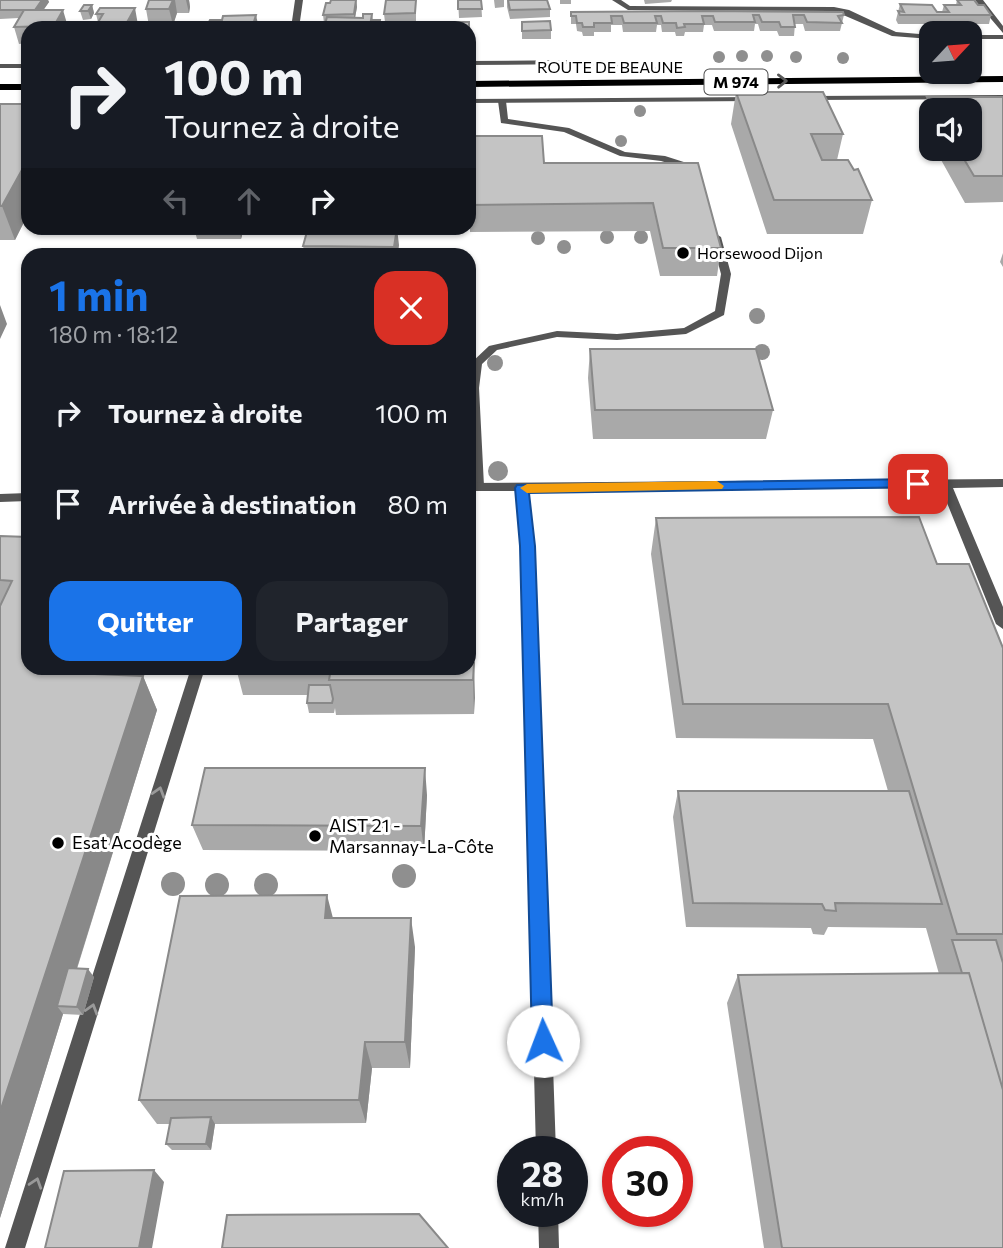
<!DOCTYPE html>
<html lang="fr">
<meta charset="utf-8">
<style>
body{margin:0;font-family:Commissioner,sans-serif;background:#20242c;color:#f1f3f6;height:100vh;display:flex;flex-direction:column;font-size:26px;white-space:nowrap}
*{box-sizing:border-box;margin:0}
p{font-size:23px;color:#9ea1a6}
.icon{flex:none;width:38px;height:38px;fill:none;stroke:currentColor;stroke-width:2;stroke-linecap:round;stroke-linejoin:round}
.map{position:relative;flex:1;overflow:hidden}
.sheet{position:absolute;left:21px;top:248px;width:455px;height:427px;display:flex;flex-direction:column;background:#171b24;border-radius:21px;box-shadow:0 2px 5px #0004}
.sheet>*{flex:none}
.hud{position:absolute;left:21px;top:21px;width:455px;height:214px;border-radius:21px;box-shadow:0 2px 5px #0004;background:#171b24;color:#f1f3f6;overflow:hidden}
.needle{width:46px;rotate:64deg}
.controls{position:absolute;left:919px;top:21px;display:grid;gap:14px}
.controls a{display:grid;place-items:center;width:63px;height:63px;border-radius:14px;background:#171b24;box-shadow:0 2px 5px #0004;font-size:35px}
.speed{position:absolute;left:497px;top:1136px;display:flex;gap:14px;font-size:35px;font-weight:700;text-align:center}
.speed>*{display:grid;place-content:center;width:91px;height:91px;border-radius:50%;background:#171b24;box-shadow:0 2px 5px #0004;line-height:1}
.speed small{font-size:18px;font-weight:400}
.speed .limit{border:10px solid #d22;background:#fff;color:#111}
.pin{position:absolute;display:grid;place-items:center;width:60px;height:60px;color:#fff;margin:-30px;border-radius:14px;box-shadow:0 4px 10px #0006}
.me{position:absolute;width:77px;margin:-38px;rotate:358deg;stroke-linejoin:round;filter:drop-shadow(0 0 5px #0008)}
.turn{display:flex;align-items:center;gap:24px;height:147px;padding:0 28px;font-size:32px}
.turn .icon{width:91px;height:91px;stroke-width:2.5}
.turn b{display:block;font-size:49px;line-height:60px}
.lanes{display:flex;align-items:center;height:66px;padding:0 28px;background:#0003;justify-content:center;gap:35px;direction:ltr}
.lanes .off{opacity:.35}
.round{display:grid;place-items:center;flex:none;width:74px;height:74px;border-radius:21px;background:#20242c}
.headline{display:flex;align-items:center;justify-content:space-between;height:119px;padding:0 28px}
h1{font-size:42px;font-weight:700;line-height:52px;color:#1a73e8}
.cta{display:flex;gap:14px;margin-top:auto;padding:14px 28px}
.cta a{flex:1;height:80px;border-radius:21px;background:#1a73e8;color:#fff;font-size:28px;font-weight:700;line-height:80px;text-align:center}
.cta a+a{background:#20242c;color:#f1f3f6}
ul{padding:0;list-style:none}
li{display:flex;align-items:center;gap:21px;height:91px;padding:0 28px}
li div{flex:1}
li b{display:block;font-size:26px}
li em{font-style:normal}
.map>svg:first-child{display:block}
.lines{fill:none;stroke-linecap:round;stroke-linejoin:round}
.service{fill:#555;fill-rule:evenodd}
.minor{fill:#555;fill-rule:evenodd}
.primary{fill:#000;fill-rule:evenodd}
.tree{fill:#8f8f8f}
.wall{fill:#a9a9a9}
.shaded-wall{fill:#898989}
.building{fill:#c4c4c4;stroke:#898989;stroke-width:2}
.oneway{stroke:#595959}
.oneway2{stroke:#999}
.route{fill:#1a73e8;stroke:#114b97;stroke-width:2}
.slow{fill:#f59e0b}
.poi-dot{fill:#000;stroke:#fff;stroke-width:2.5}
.labels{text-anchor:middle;stroke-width:6;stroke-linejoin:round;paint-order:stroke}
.far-street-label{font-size:16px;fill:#000;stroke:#fff}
.shield{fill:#fff;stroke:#4c4c4c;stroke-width:2}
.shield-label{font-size:16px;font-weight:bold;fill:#000}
.far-poi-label{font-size:16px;fill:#000;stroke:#fff;text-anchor:start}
.poi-label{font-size:18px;fill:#000;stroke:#fff;text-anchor:start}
</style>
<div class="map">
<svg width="1003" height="1248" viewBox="0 0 1003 1248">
<rect width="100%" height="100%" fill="#fff"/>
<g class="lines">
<path class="service" d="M502,99L506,101L508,119L569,128L625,152L665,156L690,164L695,170L691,173L684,168L661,161L620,156L564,132L501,123L498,101Z
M716,234L721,237L731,274L724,315L686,334L617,340L557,337L497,350L482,364L479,388L484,486L482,489H474L469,425V378L471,363L489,346L557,331L617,334L684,328L715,311L721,274L711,237Z
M191,668H205L25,1248H5Z"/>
<path class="minor" d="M295,0H303L299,28H291Z
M612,0H621L630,6L834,7L849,10L896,32L931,35V39L892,36L834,11L628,10Z
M975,0H983L1003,26V33Z
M970,35H1003V39H970Z
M581,60L665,68L669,70L665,72L581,64L469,65V61Z
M0,64H28V68H0Z
M1003,95V99L810,100L806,98L810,96Z
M758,97L759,99L755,101L469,103V99Z
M1003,479V487L953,488L1003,607V629L996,624L941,488L529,491L535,546L556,1152H536L521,546L516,491H469V483Z
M28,493V501L0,502V494Z
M538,1211H558L559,1248H539Z"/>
<path class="primary" d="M1003,76V82L469,87V81Z
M0,84H28V90H0Z"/>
</g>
<g class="tree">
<circle cx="742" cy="56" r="6"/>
<circle cx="767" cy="56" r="6"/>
<circle cx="719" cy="57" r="6"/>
<circle cx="796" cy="57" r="6"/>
<circle cx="843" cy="58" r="6"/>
<circle cx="640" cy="111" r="6"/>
<circle cx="621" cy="141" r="6"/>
<circle cx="607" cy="237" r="7"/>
<circle cx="641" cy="237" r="7"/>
<circle cx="538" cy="238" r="7"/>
<circle cx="564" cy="247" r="7"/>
<circle cx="757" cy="316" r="8"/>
<circle cx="762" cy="352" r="8"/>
<circle cx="495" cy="363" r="8"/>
<circle cx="498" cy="471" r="10"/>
<circle cx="404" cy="876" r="12"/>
<circle cx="173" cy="884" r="12"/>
<circle cx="217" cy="885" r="12"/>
<circle cx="266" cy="885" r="12"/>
</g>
<path class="wall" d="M0,0H48L49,2L43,10L68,27L67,28H28V43L19,44L14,27L19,18L0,19Z
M149,0H189L190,7L189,13H177L173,25L149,26L146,9Z
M356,0L357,7L355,18H363L372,14L373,20H380V28H324L325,23H324L323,15Z
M416,0V22H385L384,14Z
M458,0H481L482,17L459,18Z
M494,0H504V7L495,8Z
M507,0L550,9V17L510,19L507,7Z
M560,0H571V4H560Z
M644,0H672L671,2L645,4Z
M957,0L978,5L991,15L989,24H898L896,20L900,4L942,12L944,5H956Z
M92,5L94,13L91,19L83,20L80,11Z
M100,8L138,25L137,28H95L98,22L96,14Z
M571,12L844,15L840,31H805L803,24H795L794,36H779L777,31H760L758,24H755L754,31H714L712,25H704L703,32H685L684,36H676L675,32H662L661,25H657L656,32H623L622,25H611V32H594V36H583L582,32L577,31L576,24H571Z
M522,22L551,30V39H522Z
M736,92L843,134L837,160L872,200L863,234H767L731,124Z
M927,97H1003V202L965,203L935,149H970V110H931V142L920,123Z
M0,104H28V214L15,240H0Z
M544,163H698L721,248L717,276H660L650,231L470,232V205Z
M194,228H244L241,239H197Z
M399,245L397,256H305L303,246Z
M1003,253V267L1000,262Z
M590,349L773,410L766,439H593L588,378Z
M656,518L937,564L1003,648V1248H764L727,1003L738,975L939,974L926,928L828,927L824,935L813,934L811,928L686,927L673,817L678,791H888L873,739L676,738L651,554Z
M0,536L28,537V668H79L77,673L143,676L157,710L77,969L94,977L83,1015L63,1014L0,1218Z
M474,663V714L336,715L335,708L334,713H309L307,703L308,695H243L236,668H469Z
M427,795L424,851L203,850L192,825Z
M333,918L415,947L410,1068H372L366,1123L215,1124L211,1150H172L166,1144L170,1124H157L139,1100Z"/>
<path class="shaded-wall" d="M42,0H48L49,2L38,18L35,10Z
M173,0H175L177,13L173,25L169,9Z
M186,0H189L190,7L189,13Z
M356,0L357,7L354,23V14Z
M92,5L94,13L91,19L88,11Z
M135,8L138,25L137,28H125V26Z
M63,10L68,27L67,28H54V26Z
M256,15L258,24L256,28H252Z
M28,159V214L15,240L2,206Z
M239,228H244L241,239Z
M397,228L399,245L397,256H395L394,247Z
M0,305L7,324L0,339Z
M474,663L475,698L474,714L473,680Z
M48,668H79L64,706L47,672Z
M143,676L157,710L65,1006H57L63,1014L0,1218V1112Z
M425,768L427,795L424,851L421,826Z
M327,895L335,926L325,918Z
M411,918L415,947L410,1068L405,1042Z
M88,969L94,977L83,1015L77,1007Z
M365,1042L372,1068L366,1123L359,1100Z
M211,1117L215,1124L211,1150L206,1144Z
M154,1170L164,1182L152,1248H139Z"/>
<path class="building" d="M0,0H42L35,10H0Z
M149,0H173L169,9H146Z
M331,0H356L354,14L323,15L326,3H330Z
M386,0H416L415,13L384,14Z
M458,0H481L482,9H458Z
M508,0H547L550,9L510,10Z
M957,0H974L978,5H984L991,15H900L898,11L904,12L900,4L932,5L937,12H949L944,5H961Z
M84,5H92L88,11H80Z
M100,8H135L125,26L97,24L103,14H96Z
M24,10H63L54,26L14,27Z
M707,11L843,12L844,15L838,16L842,23L807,22L804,15H793L795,27H781L779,22H762L759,15H753L755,22H715L713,16H702L704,24H684L685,27L677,28L676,23H663L661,16H655L657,23H624L622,16H611L612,23H594V27H583L582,23H577L576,16H571V12Z
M363,14H372L371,20H380L379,27L324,28L327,17L363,18Z
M256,15L252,28H206L210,20H222L223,16Z
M550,21L551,30L522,31V22Z
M439,22H469V28H438Z
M736,92H823L843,134H811L822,160H848L854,170L858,169L872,200H774Z
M927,97H1003V176H974L958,149H970V110H935Z
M0,104H28V159L2,206H0Z
M474,136H542L544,163H698L721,248H663L653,203L470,205Z
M308,228H397L394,247L303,246Z
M590,349H756L773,410H595Z
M919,517L937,564H969L1003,648V934H957L888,704H683L656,518Z
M0,536L28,537V668H48L47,672L143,676L0,1112V606L12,581L0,580Z
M469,658L474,663L473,680H329L331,668H469Z
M309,685H330L333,699L332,703H307Z
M205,768H425L421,826L192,825Z
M678,791H909L942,904L835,903L836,911L825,910L822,904L693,903Z
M327,895L325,918H411L405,1042H365L359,1100H139L180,896Z
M952,940H996L1003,963V1090L969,973H962Z
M68,968L88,969L77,1007L57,1006Z
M969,973L1003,1090V1248H782L738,975Z
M211,1117L206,1144H166L171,1118Z
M154,1170L139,1248H45L64,1171Z
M419,1214L448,1248H222L227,1215Z"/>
<defs><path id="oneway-chevron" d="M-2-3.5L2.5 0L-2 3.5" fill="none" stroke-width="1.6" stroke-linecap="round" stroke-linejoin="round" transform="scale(1.75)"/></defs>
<use class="oneway" href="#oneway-chevron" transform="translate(782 81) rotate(-1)"/>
<g class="oneway2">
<use href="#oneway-chevron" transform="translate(159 792) rotate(-73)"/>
<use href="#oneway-chevron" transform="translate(92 1009) rotate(-73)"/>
<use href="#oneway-chevron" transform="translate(36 1183) rotate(-72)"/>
</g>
<path class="route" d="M918,479L925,484L923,487L529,493L535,546L553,1041L550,1049L543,1052L535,1049L532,1041L520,546L515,488L517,485Z"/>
<path class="slow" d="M717,481L724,486L722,489L527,493L520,488L527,484Z"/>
<g class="poi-dot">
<circle cx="683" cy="253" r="7"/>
<circle cx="315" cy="836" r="7"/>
<circle cx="58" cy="843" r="7"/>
</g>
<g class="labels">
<g class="far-street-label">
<text x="610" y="73">ROUTE DE BEAUNE</text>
</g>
<rect class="shield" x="704.5" y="69.5" width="63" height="25" rx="5"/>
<g class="shield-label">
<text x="736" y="88">M 974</text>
</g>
<g class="far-poi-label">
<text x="697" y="259">Horsewood Dijon</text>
</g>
<g class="poi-label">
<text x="329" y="832">AIST 21 -<tspan x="329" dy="21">Marsannay-La-Côte</tspan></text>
<text x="72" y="849">Esat Acodège</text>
</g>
</g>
</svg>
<div class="controls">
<a><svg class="needle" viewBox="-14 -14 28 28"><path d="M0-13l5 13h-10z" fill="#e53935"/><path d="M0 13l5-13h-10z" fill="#9ea1a6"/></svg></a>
<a><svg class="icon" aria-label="sound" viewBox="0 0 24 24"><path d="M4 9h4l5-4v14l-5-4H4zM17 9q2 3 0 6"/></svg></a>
</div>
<div class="speed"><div>28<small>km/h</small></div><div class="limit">30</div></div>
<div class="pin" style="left:918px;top:484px;background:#d93025"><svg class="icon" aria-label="arrive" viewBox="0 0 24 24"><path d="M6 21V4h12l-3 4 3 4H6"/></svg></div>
<svg class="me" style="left:543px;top:1041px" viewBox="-20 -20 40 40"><circle r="19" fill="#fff"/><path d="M0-13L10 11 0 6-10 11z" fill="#1a73e8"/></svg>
<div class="hud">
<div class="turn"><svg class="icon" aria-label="right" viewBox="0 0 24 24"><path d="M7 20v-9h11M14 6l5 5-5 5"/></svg><div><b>100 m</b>Tournez à droite</div></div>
<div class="lanes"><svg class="icon off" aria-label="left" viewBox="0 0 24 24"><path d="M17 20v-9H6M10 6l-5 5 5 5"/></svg><svg class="icon off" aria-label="ahead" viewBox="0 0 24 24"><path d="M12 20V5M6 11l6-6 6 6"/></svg><svg class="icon" aria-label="right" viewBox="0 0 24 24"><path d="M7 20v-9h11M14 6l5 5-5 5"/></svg></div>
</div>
<section class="sheet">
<div class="headline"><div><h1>1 min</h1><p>180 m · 18:12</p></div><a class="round" style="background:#d93025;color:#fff"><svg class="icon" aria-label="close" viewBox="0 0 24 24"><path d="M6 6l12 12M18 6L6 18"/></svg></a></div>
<ul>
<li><svg class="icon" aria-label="right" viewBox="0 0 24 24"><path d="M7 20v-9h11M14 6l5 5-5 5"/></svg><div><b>Tournez à droite</b></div><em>100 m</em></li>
<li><svg class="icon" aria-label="arrive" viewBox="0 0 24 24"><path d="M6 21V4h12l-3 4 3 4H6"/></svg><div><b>Arrivée à destination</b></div><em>80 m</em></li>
</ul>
<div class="cta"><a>Quitter</a><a>Partager</a></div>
</section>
</div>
